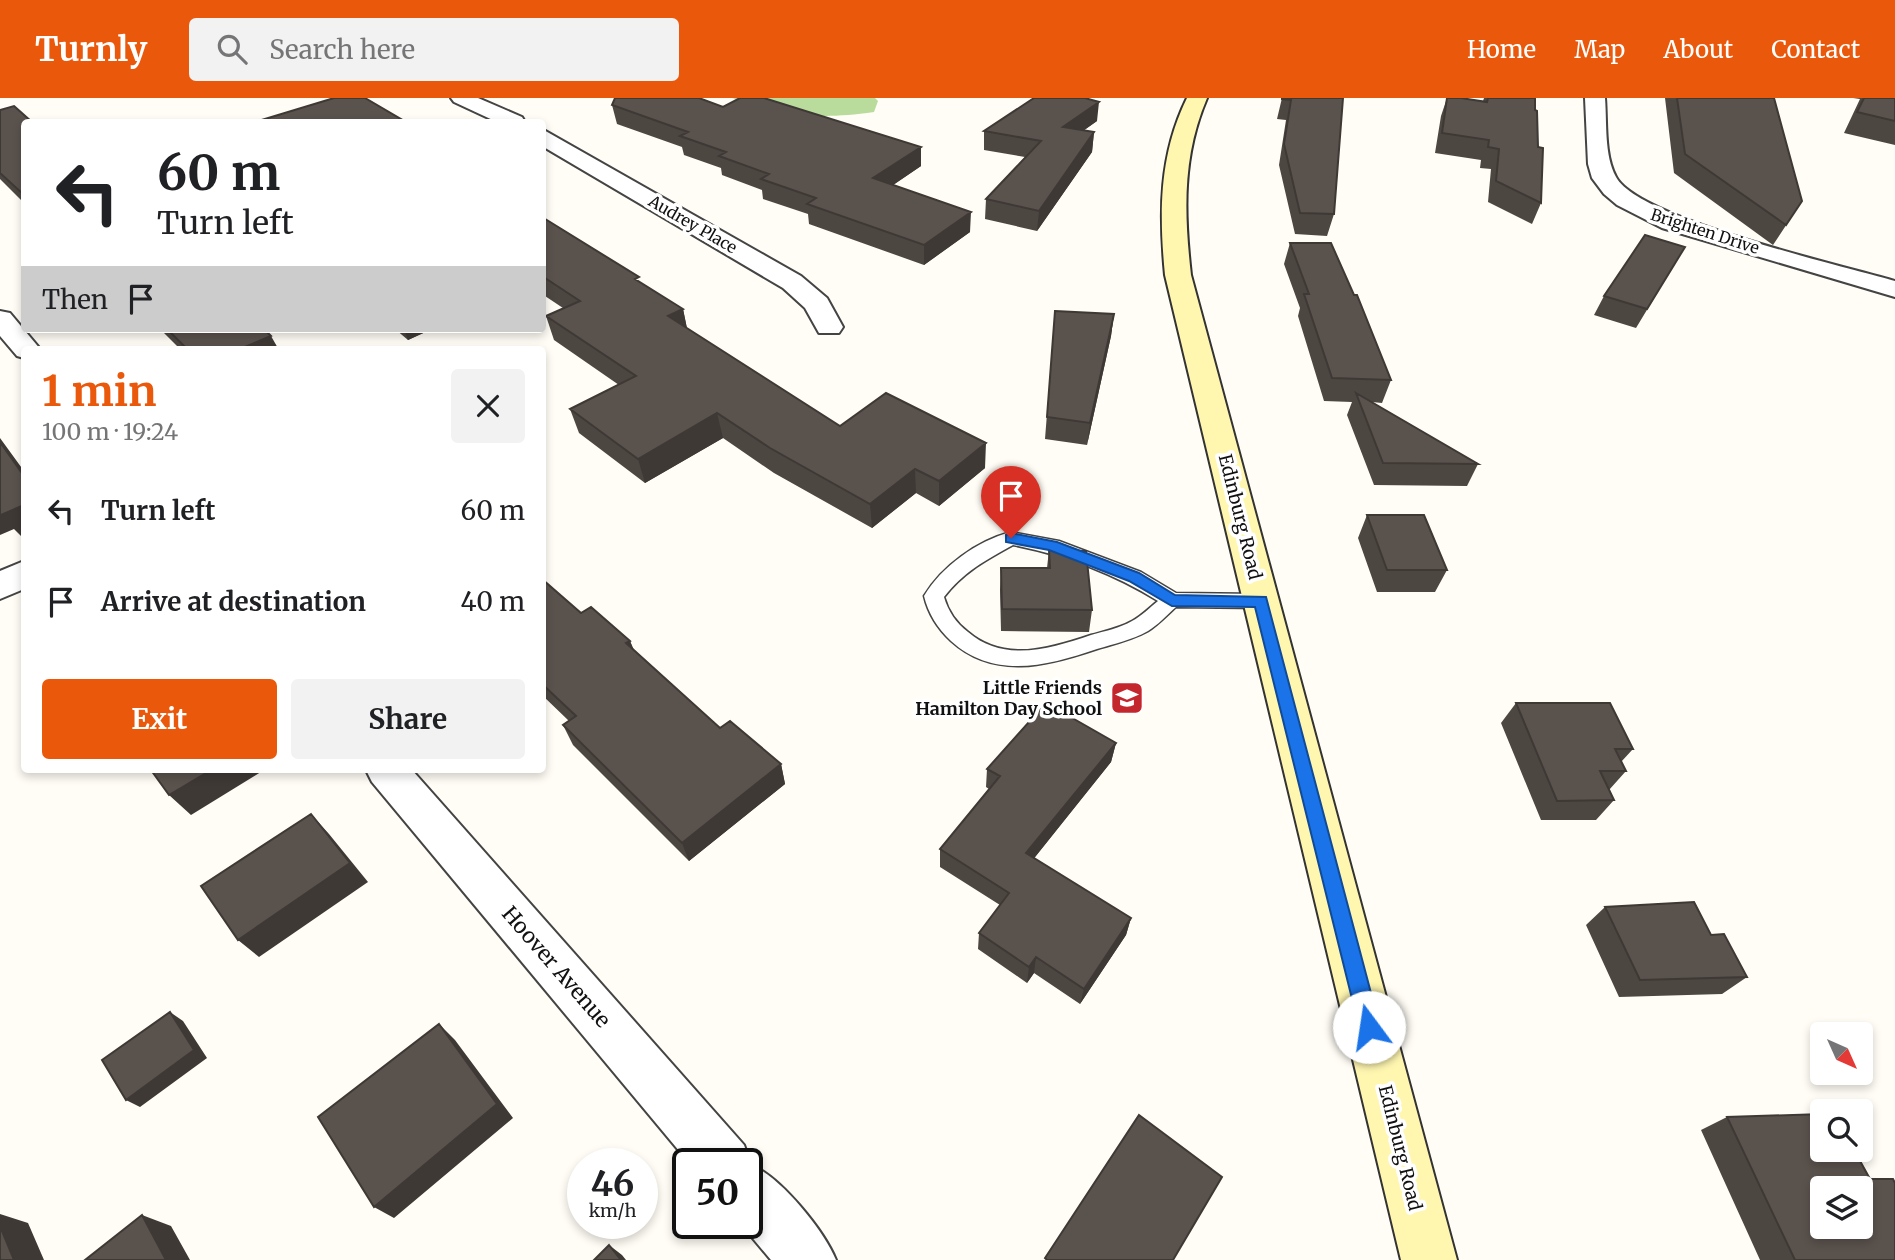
<!DOCTYPE html>
<meta charset="utf-8">
<style>
body{margin:0;font-family:Merriweather,serif;background:#f2f2f2;color:#202124;height:100vh;display:flex;flex-direction:column;font-size:26px;white-space:nowrap}
*{box-sizing:border-box;margin:0}
p{font-size:23px;color:#757577}
.icon{flex:none;width:38px;height:38px;fill:none;stroke:currentColor;stroke-width:2;stroke-linecap:round;stroke-linejoin:round}
.map{position:relative;flex:1;overflow:hidden}
.panel{position:absolute;left:21px;top:248px;width:525px;height:427px;display:flex;flex-direction:column;background:#fff;border-radius:7px;box-shadow:0 4px 10px #0003}
.panel>*{flex:none}
.hud{position:absolute;left:21px;top:21px;width:525px;height:214px;border-radius:7px;box-shadow:0 4px 10px #0003;background:#fff;color:#202124;overflow:hidden}
.needle{width:46px;rotate:135deg}
.buttons{position:absolute;left:1810px;top:924px;display:grid;gap:14px}
.buttons a{display:grid;place-items:center;width:63px;height:63px;border-radius:7px;background:#fff;box-shadow:0 4px 10px #0003;font-size:35px}
.speed{position:absolute;left:567px;top:1050px;display:flex;gap:14px;font-size:35px;font-weight:700;text-align:center}
.speed>*{display:grid;place-content:center;width:91px;height:91px;border-radius:50%;background:#fff;box-shadow:0 4px 10px #0003;line-height:1}
.speed small{font-size:18px;font-weight:400}
.speed .limit{border:4px solid #111;border-radius:10px;background:#fff;color:#111}
.pin{position:absolute;display:grid;place-items:center;width:60px;height:60px;color:#fff;margin:-72px -30px;border-radius:50% 50% 50% 0;rotate:-45deg;box-shadow:0 0 7px #0007}
.pin .icon{rotate:45deg}
.me{position:absolute;width:77px;margin:-38px;rotate:346deg;stroke-linejoin:round;filter:drop-shadow(0 0 5px #0008)}
.turn{display:flex;align-items:center;gap:24px;height:147px;padding:0 21px;font-size:32px}
.turn .icon{width:91px;height:91px;stroke-width:2.5}
.turn b{display:block;font-size:49px;line-height:60px}
.then{display:flex;align-items:center;height:66px;padding:0 21px;background:#0003;gap:14px;font-size:26px}
.round{display:grid;place-items:center;flex:none;width:74px;height:74px;border-radius:7px;background:#f2f2f2}
.head{display:flex;align-items:center;justify-content:space-between;height:119px;padding:0 21px}
h1{font-size:42px;font-weight:700;line-height:52px;color:#ea580c}
.cta{display:flex;gap:14px;margin-top:auto;padding:14px 21px}
.cta a{flex:1;height:80px;border-radius:7px;background:#ea580c;color:#fff;font-size:28px;font-weight:700;line-height:80px;text-align:center}
.cta a+a{background:#f2f2f2;color:#202124}
ul{padding:0;list-style:none}
li{display:flex;align-items:center;gap:21px;height:91px;padding:0 21px}
li div{flex:1}
li b{display:block;font-size:26px}
li em{font-style:normal}
header{display:flex;align-items:center;gap:42px;box-sizing:border-box;height:98px;padding:0 35px;background:#ea580c;color:#fff}
header strong{font-size:33px}
nav{display:flex;gap:38px;margin-inline-start:auto;font-size:24px}
.search{width:490px;height:63px;background:#f2f2f2;display:flex;align-items:center;gap:18px;box-sizing:border-box;padding:0 24px;border-radius:7px;color:#757577;font-size:26px}
.map>svg:first-child{display:block}
.forest{fill:#b9dc9c}
.lines{fill:none;stroke-linecap:round;stroke-linejoin:round}
.lane-casing{stroke:#444;stroke-width:3}
.street-casing{stroke:#444;stroke-width:4}
.secondary-casing{stroke:#333;stroke-width:4}
.lane{fill:#fff;fill-rule:evenodd}
.street{fill:#fff;fill-rule:evenodd}
.secondary{fill:#fff6b0;fill-rule:evenodd}
.wall{fill:#4d4742}
.shaded-wall{fill:#3f3936}
.building{fill:#5a524d;stroke:#3f3936;stroke-width:2;fill-rule:evenodd}
.route{fill:#1a73e8;stroke:#114b97;stroke-width:2}
.labels{text-anchor:middle;stroke-width:7;stroke-linejoin:round;paint-order:stroke}
.far-street-label{font-size:16px;fill:#111;stroke:#fff}
.street-label{font-size:18px;fill:#111;stroke:#fff}
.poi-label{font-size:18px;font-weight:bold;fill:#111;stroke:#fff;text-anchor:end}
.near-street-label{font-size:21px;fill:#111;stroke:#fff}
</style>
<header>
<strong>Turnly</strong>
<div class="search"><svg class="icon" aria-label="search" viewBox="0 0 24 24"><circle cx="10" cy="10" r="6"/><path d="M15 15l6 6"/></svg>Search here</div>
<nav><a>Home</a><a>Map</a><a>About</a><a>Contact</a></nav>
</header>
<div class="map">
<svg width="1895" height="1162" viewBox="0 0 1895 1162">
<rect width="100%" height="100%" fill="#fffdf5"/>
<path class="forest" d="M732,0H875L878,3L874,14C816,22 787,18 732,0Z"/>
<g class="lines">
<defs>
<path id="lane" d="M1011,434L1059,443L1141,474L1176,495L1261,496L1271,503L1261,510L1176,509C1167,517 1158,527 1148,533C1132,542 1114,546 1097,551C1047,568 994,582 951,543C938,531 928,515 924,498C942,468 977,443 1011,434ZM1013,447C1064,457 1113,475 1158,503C1150,509 1142,518 1132,523C1120,530 1105,533 1091,537C1050,551 1004,565 968,534C956,525 948,513 944,499C963,474 986,462 1013,447Z"/>
<path id="street" d="M451,0H478L522,19L525,24H497L454,4Z
M1585,0H1605C1607,25 1604,57 1616,79C1638,121 1844,168 1895,183V199L1662,130L1617,107L1604,96L1592,80L1588,66Z
M542,31L801,178L827,200L843,229L839,235H819L805,210L783,190L542,48Z
M0,213L10,215L41,252H24V260L17,258L0,238Z
M24,463V491L0,501V473Z
M366,672H412L744,1047L751,1067C781,1079 824,1133 836,1162H771L740,1125H747V1066H690L372,684Z"/>
<path id="secondary" d="M1187,0H1207C1182,58 1184,115 1191,177L1457,1162H1401L1165,177C1159,115 1159,57 1187,0Z"/>
</defs>
<use href="#lane" class="lane-casing"/>
<use href="#street" class="street-casing"/>
<use href="#secondary" class="secondary-casing"/>
<use href="#lane" class="lane"/>
<use href="#street" class="street"/>
<use href="#secondary" class="secondary"/>
</g>
<path class="wall" d="M1282,0H1343L1334,116L1327,138L1295,136L1279,67L1286,22L1277,21Z
M1447,0L1483,3L1484,0H1535V12L1541,105L1532,126L1488,104L1491,71L1480,70L1481,62L1435,55L1441,18Z
M1665,0H1774L1802,103L1773,147L1674,75Z
M1853,0H1895V47L1844,35L1860,1Z
M612,7L723,9L921,68L893,87L970,134L924,167L809,126L808,116L763,101L762,92L722,77L721,70L684,57L682,49L617,26Z
M0,12L24,24V105L0,81Z
M1097,23L1084,32L1094,34L1092,54L1037,133L985,121L986,101L1025,59L984,52V33Z
M542,119L640,185L683,211L687,231L840,328L985,370L939,408L916,395L872,430L774,375L723,340L645,385L579,335L570,311L619,287L554,242L546,218L563,210L542,196Z
M1290,145L1391,282L1382,305L1372,304L1478,366L1467,388L1374,387L1347,317L1352,304L1324,303L1298,218L1300,210L1284,166Z
M1685,149L1636,230L1594,217L1604,198Z
M1055,213L1114,216L1111,238L1087,347L1045,341Z
M160,231H264L279,252H181Z
M395,231H432L408,242Z
M1367,417L1447,472L1435,494H1377L1358,440Z
M1049,452L1092,512L1089,534L1001,533L1000,492L1001,470H1047Z
M542,481L581,515L630,543L634,552L720,630L781,666L785,686L689,763L573,647L563,627L569,623L542,597Z
M1516,605L1633,651L1621,664L1626,673L1609,692L1614,702L1596,722H1541L1501,625Z
M1116,645L1111,664L1034,760L1131,820L1126,837L1080,906L1034,875L1027,885L978,851L979,835L1000,807L940,769V751L989,691L986,689L987,671Z
M1605,809L1711,837L1747,879L1722,896L1619,899L1586,827Z
M1727,1019L1870,1081L1895,1162H1760L1701,1032Z"/>
<path class="shaded-wall" d="M1099,4L1097,23L1062,48L1063,29Z
M1094,34L1092,54L1037,133L1039,113Z
M921,49V68L874,100L873,80Z
M971,114L970,134L924,167V147Z
M683,211L688,235L668,218Z
M1114,216L1111,238L1087,347L1090,325Z
M404,231H432L408,242Z
M271,238L279,252H250L247,248Z
M717,315L723,340L645,385L638,361Z
M0,340L24,373V378L0,344Z
M986,345L985,370L939,408V383Z
M915,371L916,395L872,430L870,406Z
M24,407V438L22,439L14,431L0,437V414Z
M630,543L638,564L626,545Z
M1116,645L1111,664L1024,773L1026,755Z
M781,666L785,686L689,763L682,745Z
M211,672H264L191,717L169,697Z
M311,716L329,736L368,784L259,859L238,842Z
M1131,820L1126,837L1080,906L1084,891Z
M1036,859L1034,875L1027,885L1029,869Z
M170,914L183,923L207,960L140,1009L126,1002Z
M439,926L455,942L513,1020L394,1120L374,1109Z
M0,1116L28,1125L44,1162H14L0,1128Z
M142,1117L171,1128L190,1162H166Z
M609,1147L622,1157L626,1162H621Z"/>
<path class="building" d="M334,0H365L406,24H255Z
M615,0H699L723,9L740,0H764L921,49L873,80L971,114L924,147L807,106L816,100L761,81L769,76L719,58L726,54L680,38L688,34L612,7Z
M1034,0H1085L1099,4L1063,29L1094,34L1039,113L986,101L1041,43L984,33Z
M1282,0H1343L1334,116L1300,115L1284,46L1291,2L1282,1Z
M1447,0H1461L1487,4L1488,0H1535V12L1537,13L1538,49L1543,50L1541,105L1496,83L1499,51L1488,49L1489,42L1442,35Z
M1677,0H1774L1802,103L1786,127L1685,56Z
M1864,0H1895V23L1857,14Z
M14,8L32,24H24V97L0,75V12Z
M542,119L639,179L635,181L683,211L668,218L840,328L886,295L986,345L939,383L915,371L870,406L770,350L717,315L638,361L570,311L636,278L546,218L580,203L542,178Z
M1645,137L1685,149L1647,211L1604,198Z
M1290,145H1331L1354,197H1357L1391,282L1332,280L1304,196H1309Z
M1055,213L1114,216L1090,325L1047,319Z
M167,231H264L271,238L247,248L252,252H188Z
M1356,295L1478,366L1383,365Z
M0,344L24,378V407L1,417L0,416Z
M1367,417H1424L1447,472H1387Z
M1049,452L1086,453L1092,512L1002,511L1001,470H1050Z
M542,481L581,515L591,509L630,543L626,545L720,630L730,623L781,666L682,745L563,627L576,618L542,586Z
M1046,605L1116,645L1026,755L1131,820L1084,891L1036,859L1029,869L979,835L1009,795L940,751L1000,678L987,671Z
M1516,605H1610L1633,651H1615L1626,673H1600L1614,702L1557,703Z
M151,672H211L169,697Z
M311,716L350,765L238,842L201,788Z
M1694,804L1711,837L1724,836L1747,879L1640,882L1605,809Z
M170,914L194,952L126,1002L102,962Z
M439,926L497,1006L374,1109L318,1019Z
M1822,1016V1052H1854L1870,1081H1893L1895,1085V1162H1795L1727,1019ZM1822,1090H1860V1129H1822Z
M1139,1017L1222,1079L1173,1162H1047L1045,1160Z
M142,1117L166,1162H85Z
M0,1128L14,1162H0Z
M609,1147L621,1162H594Z"/>
<path class="route" d="M1011,435L1057,444L1139,475L1175,497L1266,499L1380,929L1377,936L1369,939L1362,936L1359,929L1255,509L1172,508L1129,483L1049,452L1006,444V437Z"/>
<defs>
<symbol id="school-square" viewBox="-11 -11 22 22"><rect x="-9" y="-9" width="18" height="18" rx="4" fill="#c4262e" stroke="#fff"/><path d="M0-5L7-2L0 1L-7-2ZM-4 1L0 2.5L4 1V4Q0 6-4 4Z" fill="#fff"/></symbol>
</defs>
<g fill-rule="evenodd">
<use href="#school-square" x="1108" y="581" width="38" height="38"/>
</g>
<g class="labels">
<g class="far-street-label">
<text transform="translate(693 126) rotate(30)" y="6">Audrey Place</text>
<text transform="translate(1705 133) rotate(18)" y="6">Brighten Drive</text>
</g>
<g class="street-label">
<text transform="translate(1240 419) rotate(76)" y="6">Edinburg Road</text>
<text transform="translate(1400 1050) rotate(76)" y="6">Edinburg Road</text>
</g>
<g class="poi-label">
<text x="1102" y="596">Little Friends<tspan x="1102" dy="21">Hamilton Day School</tspan></text>
</g>
<g class="near-street-label">
<text transform="translate(556 869) rotate(49)" y="7">Hoover Avenue</text>
</g>
</g>
</svg>
<div class="buttons">
<a><svg class="needle" viewBox="-14 -14 28 28"><path d="M0-13l5 13h-10z" fill="#e53935"/><path d="M0 13l5-13h-10z" fill="#757577"/></svg></a>
<a><svg class="icon" aria-label="search" viewBox="0 0 24 24"><circle cx="10" cy="10" r="6"/><path d="M15 15l6 6"/></svg></a>
<a><svg class="icon" aria-label="layers" viewBox="0 0 24 24"><path d="M12 4l9 5-9 5-9-5zM3 14l9 5 9-5"/></svg></a>
</div>
<div class="speed"><div>46<small>km/h</small></div><div class="limit">50</div></div>
<div class="pin" style="left:1011px;top:440px;background:#d93025"><svg class="icon" aria-label="arrive" viewBox="0 0 24 24"><path d="M6 21V4h12l-3 4 3 4H6"/></svg></div>
<svg class="me" style="left:1369px;top:929px" viewBox="-20 -20 40 40"><circle r="19" fill="#fff"/><path d="M0-13L10 11 0 6-10 11z" fill="#1a73e8"/></svg>
<div class="hud">
<div class="turn"><svg class="icon" aria-label="left" viewBox="0 0 24 24"><path d="M17 20v-9H6M10 6l-5 5 5 5"/></svg><div><b>60 m</b>Turn left</div></div>
<div class="then">Then<svg class="icon" aria-label="arrive" viewBox="0 0 24 24"><path d="M6 21V4h12l-3 4 3 4H6"/></svg></div>
</div>
<section class="panel">
<div class="head"><div><h1>1 min</h1><p>100 m · 19:24</p></div><a class="round"><svg class="icon" aria-label="close" viewBox="0 0 24 24"><path d="M6 6l12 12M18 6L6 18"/></svg></a></div>
<ul>
<li><svg class="icon" aria-label="left" viewBox="0 0 24 24"><path d="M17 20v-9H6M10 6l-5 5 5 5"/></svg><div><b>Turn left</b></div><em>60 m</em></li>
<li><svg class="icon" aria-label="arrive" viewBox="0 0 24 24"><path d="M6 21V4h12l-3 4 3 4H6"/></svg><div><b>Arrive at destination</b></div><em>40 m</em></li>
</ul>
<div class="cta"><a>Exit</a><a>Share</a></div>
</section>
</div>
